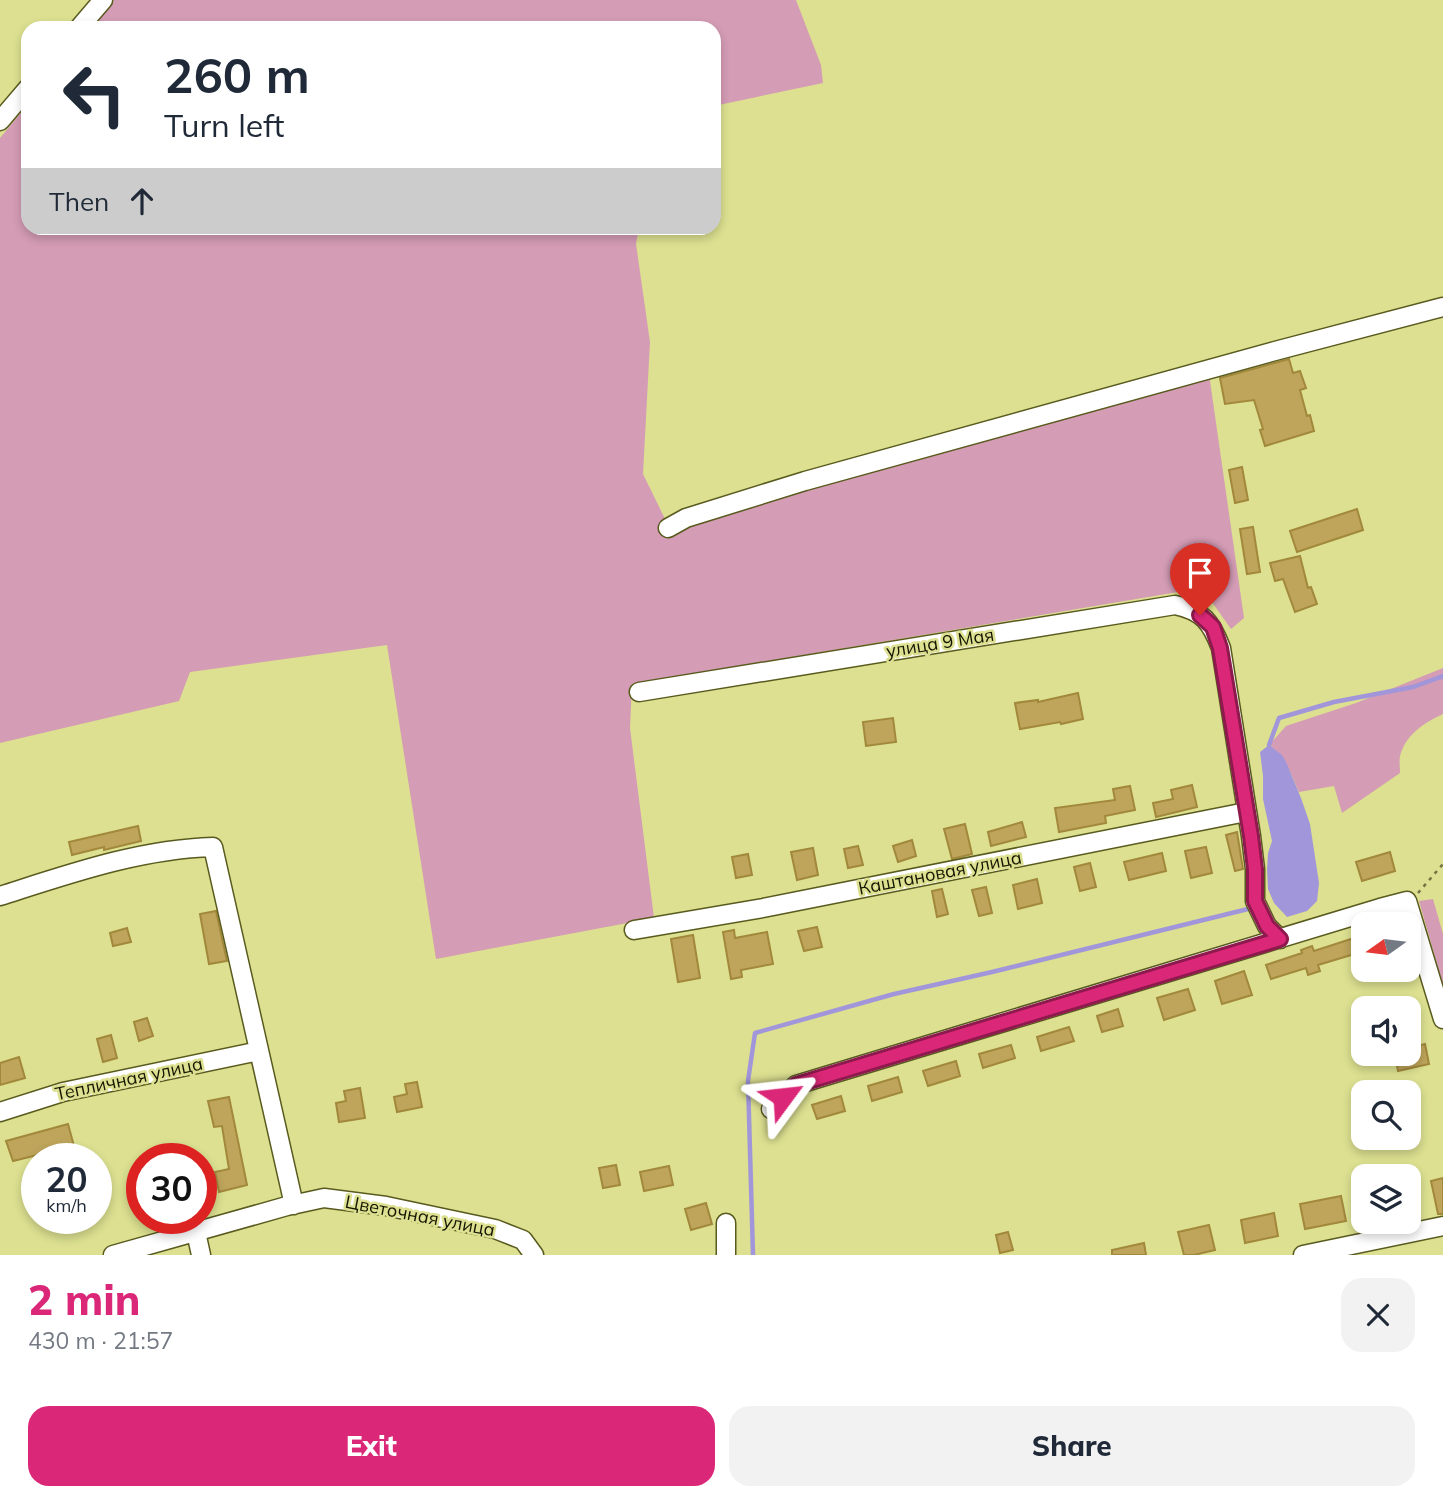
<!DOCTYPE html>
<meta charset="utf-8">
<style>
body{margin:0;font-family:Mulish,sans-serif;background:#f2f2f3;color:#1f2937;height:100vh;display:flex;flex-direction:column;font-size:26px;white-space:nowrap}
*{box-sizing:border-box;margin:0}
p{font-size:23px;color:#747a83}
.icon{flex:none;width:38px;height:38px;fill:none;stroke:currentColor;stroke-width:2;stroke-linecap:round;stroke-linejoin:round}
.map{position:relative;height:1255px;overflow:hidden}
.side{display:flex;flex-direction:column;background:#fff;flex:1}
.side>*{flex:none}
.banner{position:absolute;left:21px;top:21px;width:700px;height:214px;border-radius:21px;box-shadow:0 4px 10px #0003;background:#fff;color:#1f2937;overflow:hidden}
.needle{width:46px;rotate:256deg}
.buttons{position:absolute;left:1351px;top:912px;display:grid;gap:14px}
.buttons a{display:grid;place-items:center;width:70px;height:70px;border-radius:14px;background:#fff;box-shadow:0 4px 10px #0003;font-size:35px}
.speed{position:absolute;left:21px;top:1143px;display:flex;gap:14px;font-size:35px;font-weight:700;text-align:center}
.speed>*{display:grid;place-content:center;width:91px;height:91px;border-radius:50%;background:#fff;box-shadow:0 4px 10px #0003;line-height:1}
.speed small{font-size:18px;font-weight:400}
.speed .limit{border:10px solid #d22;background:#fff;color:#111}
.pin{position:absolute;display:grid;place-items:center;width:60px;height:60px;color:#fff;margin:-72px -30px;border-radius:50% 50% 50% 0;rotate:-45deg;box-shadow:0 0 7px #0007}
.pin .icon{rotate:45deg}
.me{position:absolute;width:77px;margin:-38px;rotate:60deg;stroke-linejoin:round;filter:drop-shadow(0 0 5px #0008)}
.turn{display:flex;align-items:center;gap:24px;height:147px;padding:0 28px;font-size:32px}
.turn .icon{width:91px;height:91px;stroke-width:2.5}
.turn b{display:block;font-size:49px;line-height:60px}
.then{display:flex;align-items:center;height:66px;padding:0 28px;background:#0003;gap:14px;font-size:26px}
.round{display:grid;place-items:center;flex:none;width:74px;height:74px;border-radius:21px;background:#f2f2f3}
.head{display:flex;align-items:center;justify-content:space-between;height:119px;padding:0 28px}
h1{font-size:42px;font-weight:800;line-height:52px;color:#db2777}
.action{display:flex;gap:14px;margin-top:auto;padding:14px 28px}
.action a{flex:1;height:80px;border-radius:21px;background:#db2777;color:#fff;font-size:28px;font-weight:800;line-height:80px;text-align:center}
.action a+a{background:#f2f2f3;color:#1f2937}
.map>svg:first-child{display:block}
.green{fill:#d49cb5}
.water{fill:#a196da}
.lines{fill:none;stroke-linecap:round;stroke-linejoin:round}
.stream{stroke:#a196da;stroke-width:4.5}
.building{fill:#bea55b;stroke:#a2883b;stroke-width:2}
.minor-casing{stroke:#595a1e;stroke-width:21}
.path{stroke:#737644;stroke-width:2.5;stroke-dasharray:3.5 5;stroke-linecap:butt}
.minor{stroke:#fff;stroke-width:18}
.route-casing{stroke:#8e194d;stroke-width:18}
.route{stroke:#db2777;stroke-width:12}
.labels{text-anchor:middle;stroke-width:5;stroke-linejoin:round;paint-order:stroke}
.street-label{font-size:18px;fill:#141500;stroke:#dce090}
</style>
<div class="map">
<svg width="1443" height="1255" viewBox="0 0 1443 1255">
<rect width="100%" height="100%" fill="#dce090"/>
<path class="green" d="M114,0H796L821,65L823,83L714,106V28H91Z
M28,104V228H639L636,244L650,342L643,474L669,527L1209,374L1244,618L1231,629L1202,588L632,684L630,728L654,918L436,959L387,645L190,672L179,701L0,743V138Z
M1443,668V714C1424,723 1406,734 1400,756C1399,761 1400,768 1400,773L1342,813L1334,786L1299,792C1290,772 1287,759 1269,745L1286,726L1356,703Z
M1433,899L1443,934V985L1419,901Z"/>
<path class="water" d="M1269,745L1282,755L1287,764L1301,798L1310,824L1319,883L1317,901L1307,911L1287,917L1274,903L1268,889L1267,870L1268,853L1272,841L1263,799V776L1260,752Z"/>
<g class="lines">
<path class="stream" d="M1269,745L1279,718L1334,702L1413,687L1443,676
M753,1255L748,1081L755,1033L894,994L992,972L1248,909"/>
</g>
<path class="building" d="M1289,359L1293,373L1300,371L1306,388L1300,390L1307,416L1310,415L1314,431L1265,446L1260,430L1263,429L1254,400L1225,404L1220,378Z
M1242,467L1248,500L1235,503L1229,470Z
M1357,509L1363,530L1297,552L1290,531Z
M1253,527L1260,572L1247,574L1240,529Z
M1300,556L1308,588L1311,587L1317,604L1295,612L1283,579L1275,581L1270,563Z
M1078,693L1083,719L1061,724L1060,722L1020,729L1015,703L1038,700V702Z
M893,718L896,742L866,746L863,722Z
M1192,785L1197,807L1156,817L1153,803L1173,799L1171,790Z
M1130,786L1135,810L1105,816L1106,823L1059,832L1055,808L1115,800L1113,789Z
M1022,822L1026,837L991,846L988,832Z
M965,824L972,854L952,859L944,829Z
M138,826L141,841L104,850V847L72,855L69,842Z
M1237,832L1243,869L1235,871L1226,835Z
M912,840L916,856L898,862L893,846Z
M858,846L863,865L848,868L844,849Z
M1206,847L1212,873L1191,878L1185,851Z
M813,848L818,875L797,880L791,852Z
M1390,852L1395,871L1362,881L1356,862Z
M1162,853L1166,871L1129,880L1124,862Z
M748,854L752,875L736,878L732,857Z
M1090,863L1096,887L1080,891L1074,867Z
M1037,879L1042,903L1018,909L1013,885Z
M986,887L992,913L979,916L972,890Z
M942,889L948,914L937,917L932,891Z
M216,911L227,961L209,964L200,914Z
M817,927L822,947L804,951L798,931Z
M127,928L131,942L113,946L110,933Z
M734,930L735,938L767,932L773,964L741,970L742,977L731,979L723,932Z
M693,935L700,978L678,982L671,939Z
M1357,937L1361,952L1318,965L1320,971L1308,975L1306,968L1271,979L1266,965L1302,953L1301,950L1312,946L1314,951Z
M1244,971L1252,995L1222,1004L1215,981Z
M1188,989L1195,1010L1164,1020L1157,998Z
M1118,1009L1123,1026L1102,1032L1097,1016Z
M147,1018L153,1036L139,1041L134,1022Z
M1069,1027L1074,1041L1041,1051L1037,1037Z
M111,1035L117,1058L103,1062L97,1039Z
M1425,1044L1429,1064L1398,1071L1395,1054H1409V1048Z
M1011,1045L1015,1058L983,1068L979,1054Z
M19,1057L25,1078L0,1085V1063Z
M956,1061L960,1076L928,1086L923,1071Z
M898,1077L902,1092L872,1101L868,1086Z
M417,1082L422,1107L397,1112L394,1097L407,1094L405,1084Z
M360,1088L365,1118L339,1122L336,1103L346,1101L344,1091Z
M841,1096L845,1111L817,1119L812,1105Z
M229,1097L247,1185L219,1192L215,1172L229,1169L222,1126L214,1127L208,1101Z
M68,1124L74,1146L13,1161L6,1141Z
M616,1165L620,1185L603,1188L599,1168Z
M669,1166L673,1185L644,1191L640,1172Z
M1443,1178V1214H1438L1431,1181Z
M1341,1196L1346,1221L1305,1229L1300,1204Z
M706,1203L712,1224L691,1230L685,1209Z
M1274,1213L1278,1236L1245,1243L1241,1220Z
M1209,1225L1215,1250L1194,1255H1184L1178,1232Z
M1008,1232L1013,1250L1000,1253L996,1235Z
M1144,1243L1146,1255H1112V1250Z"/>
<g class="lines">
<defs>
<path id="minor" d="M79,28L103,0
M0,121L28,88
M668,528L686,518L805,481L1275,351L1443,307
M639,692L1175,605C1203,611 1211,622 1221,648L1251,836L1255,869V901L1267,926L1280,939
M0,896C69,874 140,849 213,847L294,1205
M634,930L763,908L1246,812
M771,1109L796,1085L1380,908L1407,901L1443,1019
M0,1112L63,1092L259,1051
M726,1223V1255
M196,1232L201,1255
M113,1255L287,1206L324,1198L386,1206L495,1229L523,1240L534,1255
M1303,1255L1443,1226"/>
</defs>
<use href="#minor" class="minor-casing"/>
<path class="path" d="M1418,893L1443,864"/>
<use href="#minor" class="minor"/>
</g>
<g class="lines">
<defs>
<path id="route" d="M783,1097L796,1085L1280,939L1267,926L1255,901V869L1251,836L1220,648L1213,627L1200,615"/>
</defs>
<use href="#route" class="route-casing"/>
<use href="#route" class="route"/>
</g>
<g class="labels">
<g class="street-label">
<text transform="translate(940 643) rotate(-9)" y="6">улица 9 Мая</text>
<text transform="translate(940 873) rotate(-11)" y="6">Каштановая улица</text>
<text transform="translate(129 1079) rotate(-12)" y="6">Тепличная улица</text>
<text transform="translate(420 1216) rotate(11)" y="6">Цветочная улица</text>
</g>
</g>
</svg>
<div class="buttons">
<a><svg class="needle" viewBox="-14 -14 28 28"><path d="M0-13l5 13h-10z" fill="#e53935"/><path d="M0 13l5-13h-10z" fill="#747a83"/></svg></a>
<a><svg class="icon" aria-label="sound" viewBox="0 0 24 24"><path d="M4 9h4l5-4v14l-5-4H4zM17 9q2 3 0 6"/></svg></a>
<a><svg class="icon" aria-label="search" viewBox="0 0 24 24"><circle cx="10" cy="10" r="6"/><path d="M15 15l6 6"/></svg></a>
<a><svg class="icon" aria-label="layers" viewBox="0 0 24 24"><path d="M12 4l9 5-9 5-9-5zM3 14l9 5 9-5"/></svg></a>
</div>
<div class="speed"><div>20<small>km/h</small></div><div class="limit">30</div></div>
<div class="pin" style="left:1200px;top:615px;background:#d93025"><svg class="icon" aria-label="arrive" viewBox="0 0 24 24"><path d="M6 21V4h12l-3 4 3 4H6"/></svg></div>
<svg class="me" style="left:783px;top:1097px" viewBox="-20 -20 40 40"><path d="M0-17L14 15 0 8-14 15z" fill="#db2777" stroke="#fff" stroke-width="4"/></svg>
<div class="banner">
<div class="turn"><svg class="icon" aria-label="left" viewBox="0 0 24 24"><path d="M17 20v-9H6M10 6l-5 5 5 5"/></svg><div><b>260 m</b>Turn left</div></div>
<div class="then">Then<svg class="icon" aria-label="ahead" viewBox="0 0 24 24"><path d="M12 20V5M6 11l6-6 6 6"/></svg></div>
</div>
</div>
<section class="side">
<div class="head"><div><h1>2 min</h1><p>430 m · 21:57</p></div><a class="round"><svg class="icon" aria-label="close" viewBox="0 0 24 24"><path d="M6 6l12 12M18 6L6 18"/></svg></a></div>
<div class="action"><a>Exit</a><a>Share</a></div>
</section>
